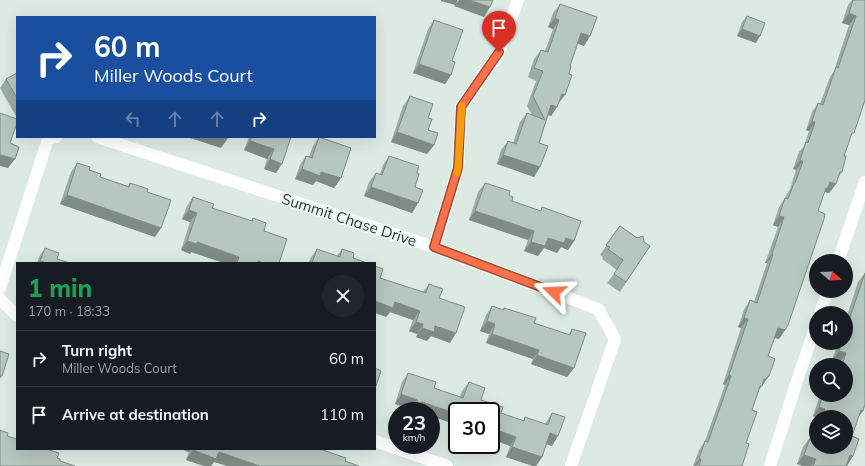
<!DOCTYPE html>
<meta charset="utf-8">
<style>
body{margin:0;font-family:Mulish,sans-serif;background:#20242c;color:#f1f3f6;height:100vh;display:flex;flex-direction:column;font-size:15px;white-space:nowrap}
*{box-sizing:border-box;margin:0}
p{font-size:13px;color:#9ea1a6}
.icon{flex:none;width:22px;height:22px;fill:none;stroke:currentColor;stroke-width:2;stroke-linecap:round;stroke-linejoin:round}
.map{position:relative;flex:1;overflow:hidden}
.sheet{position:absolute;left:16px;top:262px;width:360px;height:188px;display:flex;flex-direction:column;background:#171b24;border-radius:0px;box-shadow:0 4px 16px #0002}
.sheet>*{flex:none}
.guide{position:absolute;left:16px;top:16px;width:360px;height:122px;border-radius:0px;box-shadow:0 4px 16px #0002;background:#1a4fa0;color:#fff;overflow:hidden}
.needle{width:26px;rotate:109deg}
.buttons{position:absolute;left:809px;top:254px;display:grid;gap:8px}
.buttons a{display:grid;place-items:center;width:44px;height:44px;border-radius:50%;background:#171b24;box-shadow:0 4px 16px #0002;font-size:20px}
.speed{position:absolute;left:388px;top:402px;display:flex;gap:8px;font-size:20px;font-weight:700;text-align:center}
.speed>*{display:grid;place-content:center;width:52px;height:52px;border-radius:50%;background:#171b24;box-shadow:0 4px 16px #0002;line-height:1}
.speed small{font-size:10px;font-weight:400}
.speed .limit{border:2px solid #111;border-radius:6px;background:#fff;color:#111}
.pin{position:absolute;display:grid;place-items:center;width:34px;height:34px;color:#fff;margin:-41px -17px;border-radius:50% 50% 50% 0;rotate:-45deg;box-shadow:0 0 4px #0007}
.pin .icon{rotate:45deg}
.me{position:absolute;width:44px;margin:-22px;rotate:291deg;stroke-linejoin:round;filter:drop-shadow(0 0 3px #0008)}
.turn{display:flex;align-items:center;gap:14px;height:84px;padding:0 12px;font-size:18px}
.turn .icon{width:52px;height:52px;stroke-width:2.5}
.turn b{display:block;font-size:28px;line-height:34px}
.lanes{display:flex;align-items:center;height:38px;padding:0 12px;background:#0003;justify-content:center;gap:20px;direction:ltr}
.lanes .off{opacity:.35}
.round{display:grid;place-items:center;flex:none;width:42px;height:42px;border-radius:21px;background:#20242c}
.headline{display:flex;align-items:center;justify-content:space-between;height:68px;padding:0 12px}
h1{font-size:24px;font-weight:800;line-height:30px;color:#1e9e55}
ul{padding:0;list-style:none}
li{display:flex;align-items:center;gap:12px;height:56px;padding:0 12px;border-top:1px solid #363941}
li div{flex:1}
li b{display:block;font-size:15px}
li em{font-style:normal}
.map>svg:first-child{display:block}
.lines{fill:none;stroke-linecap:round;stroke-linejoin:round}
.street{stroke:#fff;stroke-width:12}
.wall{fill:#9caba4}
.shaded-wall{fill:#7f8b86}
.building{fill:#b5c7bf;stroke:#7f8b86}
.route-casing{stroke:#a24a31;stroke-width:10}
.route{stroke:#f9724c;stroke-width:7}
.slow{stroke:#f59e0b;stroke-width:7}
.labels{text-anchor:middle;stroke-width:4;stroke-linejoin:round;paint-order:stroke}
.street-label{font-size:15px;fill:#1e3a31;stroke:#edf6f2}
</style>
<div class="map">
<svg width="865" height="466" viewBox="0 0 865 466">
<rect width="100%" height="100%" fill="#ddeae4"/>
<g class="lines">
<path class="street" d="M97,137L434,247L598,309L615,339L571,466
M434,247L458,168L461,107L499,52L518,0
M838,261L865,182
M0,288L48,139L56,137
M0,299L17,316
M820,313L828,291
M375,441L447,466
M770,466L795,387L816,325"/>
</g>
<path class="wall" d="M852,0H865L850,138L844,156L842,172L838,178L836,184L829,193L825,192L824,193L818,211L785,330L779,339L775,338L768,356L769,376L759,390L752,410L742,466H693L699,450L705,441L725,385L723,384L741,328L738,327L744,310L750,300L754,302L767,263H765L778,227L773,225L779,207L785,198L788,192L790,189L796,170L793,169L799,152L804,146L809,131L806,130L812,112L818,103L820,104L830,77L834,71L849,25L842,23L848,5Z
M560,4L590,36L584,46L577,43L570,66L557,107L551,116L548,115L539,143L540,167L534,177L497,164L501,150L508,141L513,143L520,122L527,113L532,115L527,106L536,81L528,77L534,59L541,50L545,51L553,29L548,27L553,13Z
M747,16L756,43L737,36L742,22Z
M434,20L452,61L451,75L445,84L413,73L428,29Z
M17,73V118L0,88L6,79Z
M410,96L428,118V130L434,145L427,154L391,142L403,106Z
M249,137H291L276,173L264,169L267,159L244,150Z
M319,137L341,178L334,188L316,181L313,185L295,179L300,165L306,156L309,157L313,146Z
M389,156L417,173L415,187L418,203L412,213L364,196L369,182L376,173L380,174L383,165Z
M77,163L89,170L100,177L128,186L130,183L147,192L155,237L60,204L71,172Z
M485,183L509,195L512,201L540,211L542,207L574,241L568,250L561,247L557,253L544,248L538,256L524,251L528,240L469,220L478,192Z
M193,197L212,208L251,221L253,218L264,231L279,263H224L191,252L190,254L181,250L190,222L182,219L187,206Z
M620,226L650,246L620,292L607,283L617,270L602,259L603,257L600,255Z
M45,248L57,259L70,263H37L39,257Z
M317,249L337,256L342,249L353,258L367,263H309L310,259Z
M865,273L863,411L858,418L852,436L853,456L846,466H803L797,464L803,447L810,438L814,440L816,435V447L846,417H816L813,416L820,395H846V365H839L840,362L832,360L838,343H846V319L858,282Z
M380,278L423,292L429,284L439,298L450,343L431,336L427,341L416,337L417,334L409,331L413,320L390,312L386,317Z
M492,306L503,310L504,308L534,323L568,335L572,329L574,368L567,377L531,364L533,359L486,343L489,334L480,331L486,315Z
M408,373L434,388L460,397L462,391L469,382L481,400L501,413L523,421L525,417L545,424L552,413V446L546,444L542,457L536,466H533L506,457L510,446L457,411V432L449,430L451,423L431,411H411L410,409L395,404L402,382Z
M181,449H320L214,462L211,466H204L186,460L189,452Z"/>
<path class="shaded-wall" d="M441,0H458L455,5L441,1Z
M459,0H469L490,7L484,17L454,6Z
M849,13L856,16L849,25L842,23Z
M555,18L559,20L553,29L548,27Z
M742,29L760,36L756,43L737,36Z
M581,33L590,36L584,46L574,42Z
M419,64L451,75L445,84L413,73Z
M562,94L565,95L558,104Z
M551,105L557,107L551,116L545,114Z
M812,121L815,122L809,131L806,130Z
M397,132L434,145L427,154L391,142Z
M187,137H224L228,138L221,148Z
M250,141L274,149L267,159L244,150Z
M1,155L15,159L8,168L0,166V156Z
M503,155L540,167L534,177L497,164Z
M270,159L282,164L276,173L264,169Z
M800,160L803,161L796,170L793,169Z
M302,169L321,172L341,178L334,188L316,181L313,185L295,179Z
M830,182L836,184L829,193L825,192L821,197H820Z
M371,187L418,203L412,213L364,196Z
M67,195L161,228L155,237L60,204Z
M189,210L197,213L190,222L182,219Z
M475,211L534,231L528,240L469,220Z
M779,216L784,217L778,227L773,225Z
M548,238H566L574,241L568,250L561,247L557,253L544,248L538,256L524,251L531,242Z
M187,241L197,242L239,257L235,263H224L191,252L190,254L181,250Z
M772,254H773L767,263H765Z
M258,261L264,263H256Z
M375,301L395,302L420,311L413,320L390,312L386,317L375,313Z
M744,318L748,319L741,328L738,327Z
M487,321L495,324L489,334L480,331Z
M416,322L423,324L417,334L409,331Z
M435,326L456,333L450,343L431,336L427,341L416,337L422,328Z
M778,328L785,330L779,339L772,337Z
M492,334L539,350L533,359L486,343Z
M839,351L846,353L840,362L832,360Z
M537,355L574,368L567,377L531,364Z
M729,375L731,376L725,385L723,384Z
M768,376H769L755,395L764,379Z
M401,394L417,400L410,409L395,404Z
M422,402L457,414V415L451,423L431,416V411H413L418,404Z
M819,407L825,409L819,417H816L813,416Z
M861,410L863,411L856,420Z
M456,420L457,421V432L449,430Z
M491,428L516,437L510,446L491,439Z
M550,433L558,436L552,446L543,443Z
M512,447L542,457L536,466H533L506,457Z
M181,449H191L189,452Z
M193,450L219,452L260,466H227L214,462L211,466H204L186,460Z
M804,455L816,459L811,466H803L797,464Z
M850,455L853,456L847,466L843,464Z
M699,459H701L696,466H694Z"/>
<path class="building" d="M469,0H493L490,7Z
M853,0H865V100L854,133H852L844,156H846L842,172H840L836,184L830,182L828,188H826L818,211L825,214L824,219L788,325L785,330L778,328L768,356L775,359L769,376H768L766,379H764L762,386H760L752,410L757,412L746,443L749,444L742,466H699L701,459H699L705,441L708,442L731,376L729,375L748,319L744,318L750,300L757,303L773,254H772L784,217L779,216L785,198L788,199L794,183H795L803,161L800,160L806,142L808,143L815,122L812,121L818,103L823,105L836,67L838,68L856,16L849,13Z
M560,4L597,17L590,36L581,33L570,66H571L569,74L572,75L565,95L562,94L557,107L551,105L539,143L548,146L540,167L503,155L508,141L516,144L527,113L545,120L533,96L543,71L534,68L541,50L548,52L559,20L555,18Z
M747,16L765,23L760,36L742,29Z
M434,20L463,30L452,61L455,62L451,75L419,64Z
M17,73V98L6,79Z
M410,96L433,104L428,118L432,119L428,130L438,133L434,145L397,132Z
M0,113L17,119V123L10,143L19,147L15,159L1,155L0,158Z
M252,137H291L282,164L270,159L274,149L250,141Z
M319,137L351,148L341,178L321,172L320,176L302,169L306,156L312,158Z
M389,156L419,166L417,173L419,174L415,187L423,190L418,203L371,187L376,173L382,175Z
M77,163L90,167L89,170L101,174L100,177L129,187L130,183L148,189L147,192L171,200L161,228L67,195Z
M485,183L510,191L509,195L513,197L512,201L541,211L542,207L581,221L574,241L566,238L564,243L548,238L545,246L531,242L534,231L475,211Z
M193,197L214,204L212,208L252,221L253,218L266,223L264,231L287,239L279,263H264L258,261L257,263H237L239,257L197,242V244L187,241L197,213L189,210Z
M620,226L637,238L643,236L644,242L650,246L626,282L614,274L623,260L608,249L610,247L606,245Z
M45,248L59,253L57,259L70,263H44V262L40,261Z
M317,249L340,257L342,249L354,253L353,258L367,263H312Z
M375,266L383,269L380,278L426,293L429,284L443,289L439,298L465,307L456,333L435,326L434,332L422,328L423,324L416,322L420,311L395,302L393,308L375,301Z
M865,273V404L863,411L861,410L852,436L859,439L853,456L850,455L846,466H813L816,459L804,455L810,438L816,440V447H846V417H825L826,416L822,415L825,409L819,407L823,395H846V365H842L846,353L839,351L841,343H846V329Z
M492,306L504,310V308L536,318L534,323L570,335L572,329L586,333L574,368L537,355L539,350L492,334L495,324L487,321Z
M0,351L9,354L2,376H1L0,378Z
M375,368L381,371L375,389Z
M408,373L436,382L434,388L463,398L469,382L485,388L481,400L503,407L501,413L524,421L525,417L548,425L552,413L565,417L558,436L550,433L542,457L512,447L516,437L491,428V411H457V414L422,402L418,404L417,400L401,394Z
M0,430L8,433L7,436L17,439V449H46L59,453L57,458L60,459V461L75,466H0Z
M193,449H320L346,458L345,461L359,466H260L219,452L216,459L193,450Z"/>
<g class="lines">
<defs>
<path id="route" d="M499,52L461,107L458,168L434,247L554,292"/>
</defs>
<use href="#route" class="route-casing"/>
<use href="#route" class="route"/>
<path class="slow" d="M457,173L458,168L462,106"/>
</g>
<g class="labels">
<g class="street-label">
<text transform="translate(349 220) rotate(18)" y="5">Summit Chase Drive</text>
</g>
</g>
</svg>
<div class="buttons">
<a><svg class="needle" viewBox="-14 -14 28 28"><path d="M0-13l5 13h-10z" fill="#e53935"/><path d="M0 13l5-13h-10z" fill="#9ea1a6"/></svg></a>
<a><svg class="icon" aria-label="sound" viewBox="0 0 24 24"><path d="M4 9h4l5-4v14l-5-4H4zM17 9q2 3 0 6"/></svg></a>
<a><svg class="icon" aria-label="search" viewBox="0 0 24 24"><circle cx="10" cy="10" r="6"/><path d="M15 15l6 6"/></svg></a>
<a><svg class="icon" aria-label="layers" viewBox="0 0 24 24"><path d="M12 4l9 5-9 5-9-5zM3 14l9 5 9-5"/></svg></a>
</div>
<div class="speed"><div>23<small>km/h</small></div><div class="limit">30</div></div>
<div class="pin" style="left:499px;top:52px;background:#d93025"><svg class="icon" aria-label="arrive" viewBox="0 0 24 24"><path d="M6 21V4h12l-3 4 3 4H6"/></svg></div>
<svg class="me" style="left:554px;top:292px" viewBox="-20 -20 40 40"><path d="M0-17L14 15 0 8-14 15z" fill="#f9724c" stroke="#fff" stroke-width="4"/></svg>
<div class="guide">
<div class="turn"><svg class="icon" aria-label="right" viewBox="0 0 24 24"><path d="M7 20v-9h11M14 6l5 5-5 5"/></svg><div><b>60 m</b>Miller Woods Court</div></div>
<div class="lanes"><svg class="icon off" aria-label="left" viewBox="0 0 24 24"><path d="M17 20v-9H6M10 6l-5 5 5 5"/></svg><svg class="icon off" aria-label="ahead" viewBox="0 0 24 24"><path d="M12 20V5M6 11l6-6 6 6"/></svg><svg class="icon off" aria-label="ahead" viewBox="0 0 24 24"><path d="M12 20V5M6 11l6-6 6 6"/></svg><svg class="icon" aria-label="right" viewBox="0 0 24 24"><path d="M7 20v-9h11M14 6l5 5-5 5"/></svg></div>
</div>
<section class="sheet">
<div class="headline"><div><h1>1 min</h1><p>170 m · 18:33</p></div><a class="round"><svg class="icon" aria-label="close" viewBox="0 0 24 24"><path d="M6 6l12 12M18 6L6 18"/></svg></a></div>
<ul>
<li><svg class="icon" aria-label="right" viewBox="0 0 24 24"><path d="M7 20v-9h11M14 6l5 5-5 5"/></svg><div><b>Turn right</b><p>Miller Woods Court</p></div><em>60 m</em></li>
<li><svg class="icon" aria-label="arrive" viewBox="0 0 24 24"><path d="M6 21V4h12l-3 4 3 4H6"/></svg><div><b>Arrive at destination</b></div><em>110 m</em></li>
</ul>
</section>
</div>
